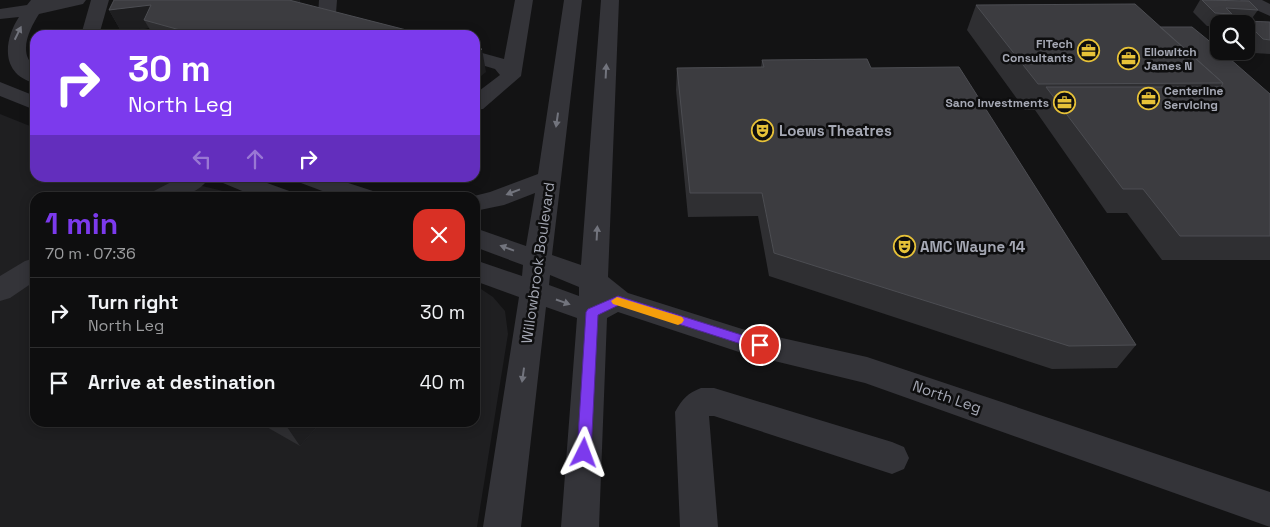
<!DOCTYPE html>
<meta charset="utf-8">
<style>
body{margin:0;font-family:"Space Grotesk",sans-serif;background:#1c1c1d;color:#f1f3f6;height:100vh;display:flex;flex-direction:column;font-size:19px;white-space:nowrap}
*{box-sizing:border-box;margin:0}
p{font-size:16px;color:#9b9c9e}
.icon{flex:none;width:28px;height:28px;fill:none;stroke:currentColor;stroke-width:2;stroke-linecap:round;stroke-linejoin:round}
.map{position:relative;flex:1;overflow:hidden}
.panel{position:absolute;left:30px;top:192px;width:450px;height:235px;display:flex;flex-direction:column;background:#0e0e0f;border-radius:15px;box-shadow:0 2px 12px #0003,0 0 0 1px #2e2e2f}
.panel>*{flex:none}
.guide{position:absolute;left:30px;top:30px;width:450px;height:152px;border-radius:15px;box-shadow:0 2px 12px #0003,0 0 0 1px #2e2e2f;background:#7c3aed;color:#fff;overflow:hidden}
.buttons{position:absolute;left:1210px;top:15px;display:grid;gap:10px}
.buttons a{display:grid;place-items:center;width:45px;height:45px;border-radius:10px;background:#0e0e0f;box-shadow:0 2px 12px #0003,0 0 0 1px #2e2e2f;font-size:25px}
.pin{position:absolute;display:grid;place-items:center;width:42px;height:42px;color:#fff;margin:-21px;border:2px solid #fff;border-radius:50%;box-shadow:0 1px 5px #0007}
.me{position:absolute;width:55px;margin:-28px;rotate:3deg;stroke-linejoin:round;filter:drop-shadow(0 0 4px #0008)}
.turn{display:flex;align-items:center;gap:18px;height:105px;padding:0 15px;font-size:22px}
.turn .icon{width:65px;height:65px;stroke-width:2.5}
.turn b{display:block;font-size:35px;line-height:42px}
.lanes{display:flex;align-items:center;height:48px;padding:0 15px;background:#0003;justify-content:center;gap:25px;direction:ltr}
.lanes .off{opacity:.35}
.round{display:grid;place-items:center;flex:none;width:52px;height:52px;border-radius:15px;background:#1c1c1d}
.summary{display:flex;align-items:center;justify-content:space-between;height:85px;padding:0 15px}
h1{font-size:30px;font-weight:600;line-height:38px;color:#7c3aed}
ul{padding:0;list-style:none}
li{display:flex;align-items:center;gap:15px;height:70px;padding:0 15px;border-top:1px solid #2e2e2f}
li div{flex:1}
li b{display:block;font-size:19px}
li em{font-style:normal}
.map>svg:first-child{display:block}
.built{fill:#1f1f21}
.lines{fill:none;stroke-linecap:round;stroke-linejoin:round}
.minor{fill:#343439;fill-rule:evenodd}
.wall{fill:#2f2f32}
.shaded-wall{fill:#1e1e20}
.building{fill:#3c3c40;stroke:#4c4d52}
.oneway{fill:#72747d}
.route{fill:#7c3aed;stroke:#51269a}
.slow{fill:#f59e0b}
.labels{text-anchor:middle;stroke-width:5;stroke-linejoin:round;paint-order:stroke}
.far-poi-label{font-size:12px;font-weight:bold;fill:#a5a8b4;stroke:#0e0e0f;text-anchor:end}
.poi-label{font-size:15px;font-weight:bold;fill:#a5a8b4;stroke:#0e0e0f;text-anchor:start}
.street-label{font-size:15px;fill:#a5a8b4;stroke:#0e0e0f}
</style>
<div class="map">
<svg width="1270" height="527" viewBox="0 0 1270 527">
<rect width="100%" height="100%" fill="#131314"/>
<path class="built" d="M0,114L35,128V178H169L248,197L35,198V422H475V285L493,297L505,311L508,334L477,527H0Z"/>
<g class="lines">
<path class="minor" d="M31,0H86L83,4L39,14C30,28 17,53 35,67V83C1,75 3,41 19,17L0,19V9L27,5Z
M91,0H109L99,35H81Z
M319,0H337L336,13L403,31L405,35H375L321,20L318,16Z
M515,0H533L521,76L483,109L475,110V94L500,75L495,69L475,63V51L504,59Z
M564,0H582L552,255L581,265L601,0H619L608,277L628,293L742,329L867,357L1270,492V527L865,383L742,353L618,312L607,318L599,527H561L577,318L546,307L521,527H483L519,297L475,281V260L522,276L523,265L475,247V228L526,246L535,193L504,205L475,211V198H466L490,192L538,174ZM550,275L579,287V296L549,285Z
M1240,0H1262L1270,4V16L1243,4Z
M0,82L35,96V110L0,96Z
M179,178H209C196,198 170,198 149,198L152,192Z
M220,178H253L292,192L295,198H259L223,183Z
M298,178H333L376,192L379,198H341L301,183Z
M35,258V281L10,298L0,301V276L25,261Z
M701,388H714L892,442L904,447L909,458L904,469L892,474L714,416H709L718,527H680L675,412C682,399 688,393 701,388Z"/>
</g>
<path class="wall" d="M114,0H300V3L426,35H153L149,28L121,31L109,10Z
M1200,0H1224L1258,10L1250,21L1270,22V54L1254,53L1246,45V24H1243L1244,23L1227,22L1226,24H1219V27L1207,26L1193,12Z
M976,5L1160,27L1270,94V260H1162L1127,213H1107L1035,110H1025L967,30Z
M762,60L871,68L1136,345L1117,368L1052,369L769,276L758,216L688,217L676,90L677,68L761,67Z
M258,422H321L300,446Z"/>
<path class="shaded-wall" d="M289,0H300L297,21Z
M151,5L144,20L149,28L121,31L109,10Z
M482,49L486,72L475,81V55Z
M286,422H321L300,446L285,424Z"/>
<path class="building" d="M114,0H289L426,35H198L144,20L151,5L109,10Z
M1202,0L1249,1L1258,10L1226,8L1232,14L1215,13Z
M1135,4L1223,83L1038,84L976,5Z
M1245,21L1270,22V40L1263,39Z
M1160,27H1192L1219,49V51H1221L1270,94V236H1180L1143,189H1123L1046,87H1221L1223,83Z
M475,48L482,49L475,55Z
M867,59L871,68L959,67L1136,345L1069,346L774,253L762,193H690L677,68L764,67L762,60Z"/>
<defs><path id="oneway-solid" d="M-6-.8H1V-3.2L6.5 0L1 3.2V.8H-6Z" transform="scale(1.25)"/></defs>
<g class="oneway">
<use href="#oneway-solid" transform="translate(18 33) rotate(-64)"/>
<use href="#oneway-solid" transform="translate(606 71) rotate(-87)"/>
<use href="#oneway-solid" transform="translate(557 120) rotate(98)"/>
<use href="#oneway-solid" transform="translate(513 192) rotate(159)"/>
<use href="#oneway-solid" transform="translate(597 233) rotate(-87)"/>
<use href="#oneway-solid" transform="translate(507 248) rotate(-160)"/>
<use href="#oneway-solid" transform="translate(563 302) rotate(19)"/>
<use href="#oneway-solid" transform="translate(523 375) rotate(98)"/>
</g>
<path class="route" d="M618,296L764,342L766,345L764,349L760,350L619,305L598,315L591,453L589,458L584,460L579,458L577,453L586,312L588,309Z"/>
<path class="slow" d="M617,297L682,317L684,320L682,323L678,325L613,304L611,301Z"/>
<defs>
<symbol id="office-ring" viewBox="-11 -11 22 22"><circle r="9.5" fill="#0e0e0f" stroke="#e7c238" stroke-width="1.5"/><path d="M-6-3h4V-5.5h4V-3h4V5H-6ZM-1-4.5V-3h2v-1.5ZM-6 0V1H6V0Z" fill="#e7c238"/></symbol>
<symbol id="theatre-ring" viewBox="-11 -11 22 22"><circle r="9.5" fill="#0e0e0f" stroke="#e7c238" stroke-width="1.5"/><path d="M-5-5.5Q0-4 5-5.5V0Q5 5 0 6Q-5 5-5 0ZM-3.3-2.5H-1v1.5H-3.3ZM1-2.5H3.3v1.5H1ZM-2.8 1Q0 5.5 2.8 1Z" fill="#e7c238"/></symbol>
</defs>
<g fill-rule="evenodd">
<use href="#office-ring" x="1076" y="38" width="25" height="25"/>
<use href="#office-ring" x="1116" y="46" width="25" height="25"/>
<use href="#office-ring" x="1136" y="86" width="25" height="25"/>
<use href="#office-ring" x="1052" y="90" width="25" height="25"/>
<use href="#theatre-ring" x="750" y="118" width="25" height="25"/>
<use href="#theatre-ring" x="892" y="234" width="25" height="25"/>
</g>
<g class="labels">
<g class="far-poi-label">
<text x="1073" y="48">FiTech<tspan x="1073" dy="14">Consultants</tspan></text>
<text x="1144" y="56" text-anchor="start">Ellowitch<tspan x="1144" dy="14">James N</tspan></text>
<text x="1164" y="95" text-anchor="start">Centerline<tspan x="1164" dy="14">Servicing</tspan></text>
<text x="1049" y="107">Sano Investments</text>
</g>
<g class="poi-label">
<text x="779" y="136">Loews Theatres</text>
<text x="920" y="252">AMC Wayne 14</text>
</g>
<g class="street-label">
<text transform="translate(538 263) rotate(-82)" y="5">Willowbrook Boulevard</text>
<text transform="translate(947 397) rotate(19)" y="5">North Leg</text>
</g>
</g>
</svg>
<div class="buttons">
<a><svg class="icon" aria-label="search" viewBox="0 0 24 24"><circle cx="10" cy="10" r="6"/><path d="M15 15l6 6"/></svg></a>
</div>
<div class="pin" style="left:760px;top:345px;background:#d93025"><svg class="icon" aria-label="arrive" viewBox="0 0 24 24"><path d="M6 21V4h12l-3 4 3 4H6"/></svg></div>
<svg class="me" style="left:584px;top:453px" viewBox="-20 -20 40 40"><path d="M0-17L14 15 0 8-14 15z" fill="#7c3aed" stroke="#fff" stroke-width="4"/></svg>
<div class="guide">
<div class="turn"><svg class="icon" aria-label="right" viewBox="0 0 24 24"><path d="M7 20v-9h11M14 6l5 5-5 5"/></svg><div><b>30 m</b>North Leg</div></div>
<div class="lanes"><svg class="icon off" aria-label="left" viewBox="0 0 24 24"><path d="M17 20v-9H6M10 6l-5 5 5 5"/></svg><svg class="icon off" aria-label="ahead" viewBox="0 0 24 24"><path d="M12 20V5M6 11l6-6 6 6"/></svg><svg class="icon" aria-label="right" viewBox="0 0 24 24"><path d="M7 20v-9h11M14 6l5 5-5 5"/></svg></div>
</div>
<section class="panel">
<div class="summary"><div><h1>1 min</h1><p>70 m · 07:36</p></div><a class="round" style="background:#d93025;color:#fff"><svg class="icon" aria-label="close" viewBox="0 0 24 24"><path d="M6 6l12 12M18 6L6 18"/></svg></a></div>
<ul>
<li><svg class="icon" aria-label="right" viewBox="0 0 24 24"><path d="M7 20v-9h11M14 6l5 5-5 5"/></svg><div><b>Turn right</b><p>North Leg</p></div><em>30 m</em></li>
<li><svg class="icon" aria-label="arrive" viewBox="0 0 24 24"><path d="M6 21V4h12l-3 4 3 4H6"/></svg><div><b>Arrive at destination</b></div><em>40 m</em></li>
</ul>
</section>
</div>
